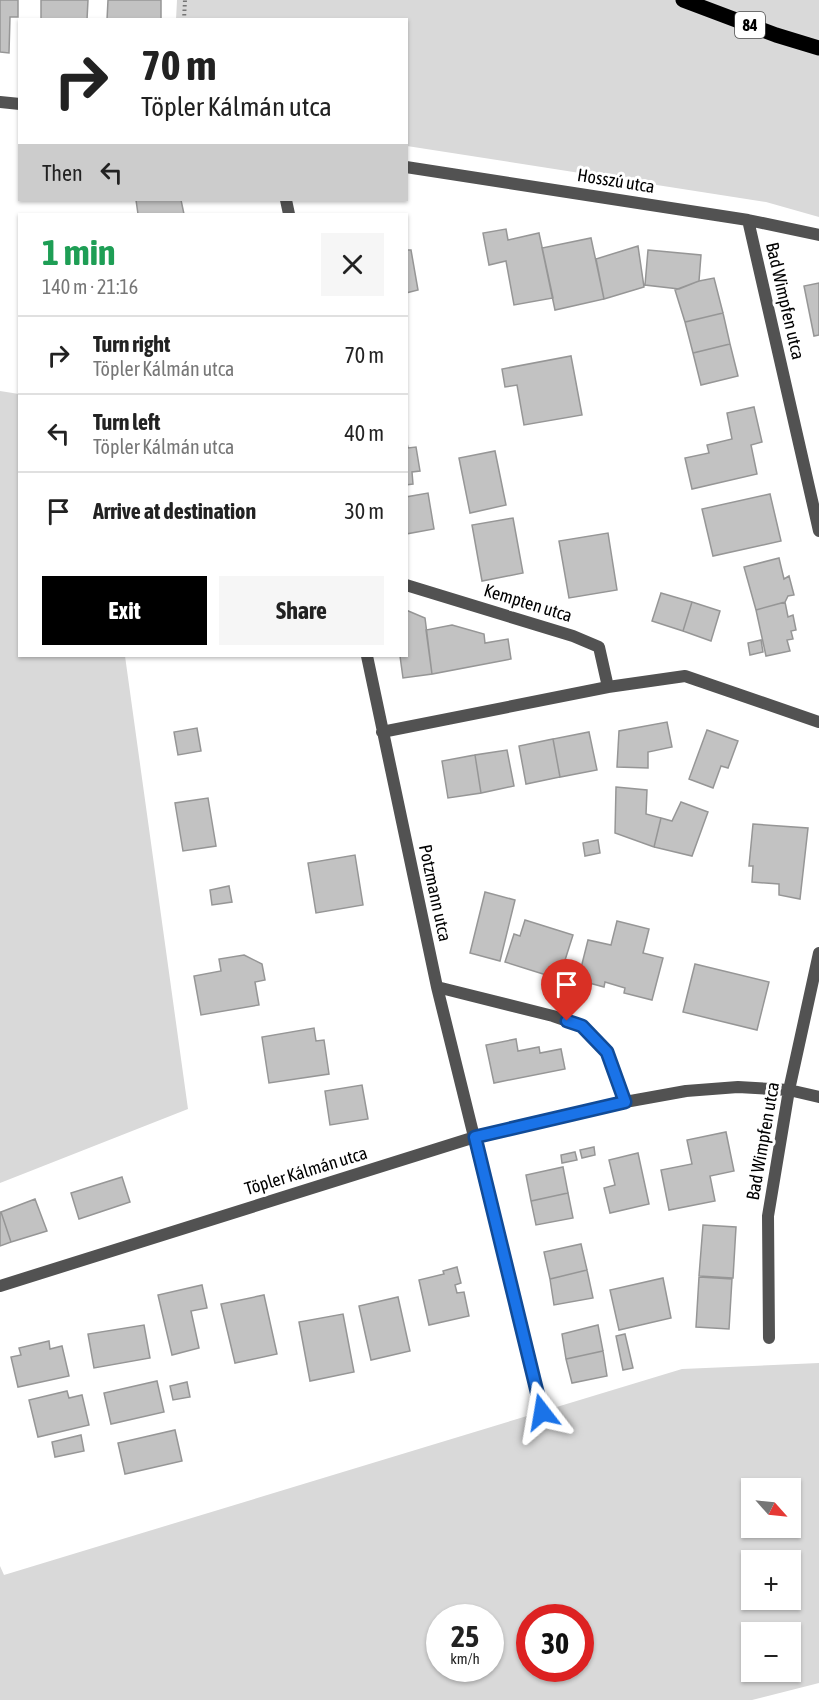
<!DOCTYPE html>
<meta charset="utf-8">
<style>
body{margin:0;font-family:"Asap Condensed",sans-serif;background:#f6f6f6;color:#222;height:100vh;display:flex;flex-direction:column;font-size:22px;white-space:nowrap}
*{box-sizing:border-box;margin:0}
p{font-size:20px;color:#767676}
.icon{flex:none;width:33px;height:33px;fill:none;stroke:currentColor;stroke-width:2;stroke-linecap:round;stroke-linejoin:round}
.map{position:relative;flex:1;overflow:hidden}
.sheet{position:absolute;left:18px;top:213px;width:390px;height:444px;display:flex;flex-direction:column;background:#fff;border-radius:0px;box-shadow:0 2px 4px #0004}
.sheet>*{flex:none}
.banner{position:absolute;left:18px;top:18px;width:390px;height:183px;border-radius:0px;box-shadow:0 2px 4px #0004;background:#fff;color:#222;overflow:hidden}
.needle{width:39px;rotate:117deg}
.buttons{position:absolute;left:741px;top:1478px;display:grid;gap:12px}
.buttons a{display:grid;place-items:center;width:60px;height:60px;border-radius:0px;background:#fff;box-shadow:0 2px 4px #0004;font-size:30px}
.speed{position:absolute;left:426px;top:1604px;display:flex;gap:12px;font-size:30px;font-weight:700;text-align:center}
.speed>*{display:grid;place-content:center;width:78px;height:78px;border-radius:50%;background:#fff;box-shadow:0 2px 4px #0004;line-height:1}
.speed small{font-size:15px;font-weight:400}
.speed .limit{border:9px solid #d22;background:#fff;color:#111}
.pin{position:absolute;display:grid;place-items:center;width:51px;height:51px;color:#fff;margin:-62px -26px;border-radius:50% 50% 50% 0;rotate:-45deg;box-shadow:0 0 6px #0007}
.pin .icon{rotate:45deg}
.me{position:absolute;width:66px;margin:-33px;rotate:346deg;stroke-linejoin:round;filter:drop-shadow(0 0 4px #0008)}
.turn{display:flex;align-items:center;gap:21px;height:126px;padding:0 24px;font-size:27px}
.turn .icon{width:78px;height:78px;stroke-width:2.5}
.turn b{display:block;font-size:42px;line-height:51px}
.then{display:flex;align-items:center;height:57px;padding:0 24px;background:#0003;gap:12px;font-size:22px}
.round{display:grid;place-items:center;flex:none;width:63px;height:63px;border-radius:0px;background:#f6f6f6}
.head{display:flex;align-items:center;justify-content:space-between;height:102px;padding:0 24px}
h1{font-size:36px;font-weight:700;line-height:45px;color:#1e9e55}
.primary-button{display:flex;gap:12px;margin-top:auto;padding:12px 24px}
.primary-button a{flex:1;height:69px;border-radius:0px;background:#000;color:#fff;font-size:24px;font-weight:700;line-height:69px;text-align:center}
.primary-button a+a{background:#f6f6f6;color:#222}
ul{padding:0;list-style:none}
li{display:flex;align-items:center;gap:18px;height:78px;padding:0 24px;border-top:2px solid #e0e0e0}
li div{flex:1}
li b{display:block;font-size:22px}
li em{font-style:normal}
.map>svg:first-child{display:block}
.green{fill:#d9d9d9;fill-rule:evenodd}
.building{fill:#c2c2c2;stroke:#969696;stroke-width:1.5}
.lines{fill:none;stroke-linecap:round;stroke-linejoin:round}
.primary-casing{stroke:#dbdbdb;stroke-width:18}
.path{stroke:#747474;stroke-width:4;stroke-dasharray:1.5 3;stroke-linecap:butt}
.minor{stroke:#525252;stroke-width:12}
.primary{stroke:#000;stroke-width:15}
.route-casing{stroke:#114b97;stroke-width:15}
.route{stroke:#1a73e8;stroke-width:10}
.labels{text-anchor:middle;stroke-width:6;stroke-linejoin:round;paint-order:stroke}
.shield{fill:#fff;stroke:#4c4c4c;stroke-width:1.5}
.shield-label{font-size:16px;font-weight:bold;fill:#000}
.street-label{font-size:18px;fill:#000;stroke:#fff}
</style>
<div class="map">
<svg width="819" height="1700" viewBox="0 0 819 1700">
<rect width="100%" height="100%" fill="#fff"/>
<path class="green" d="M177,0H819V217L766,202L407,146L406,20H176Z
M0,391L19,394L20,656H125L188,1109L0,1183Z
M819,1363V1683L752,1700H0V1566L4,1575L682,1369ZM752,1488H790V1527H752ZM752,1560H790V1599H752ZM440,1617H490V1668H440ZM530,1617H580V1668H530ZM752,1632H790V1671H752Z"/>
<path class="building" d="M0,0H18V17H10L9,53L0,52Z
M41,0H88L87,20H41Z
M108,0H161V20H107Z
M136,200H181L184,214H138Z
M506,229L508,240L539,233L553,298L514,305L506,261L489,265L483,233Z
M591,238L604,299L555,310L542,248Z
M638,246L644,287L604,299L596,259Z
M406,250H411L418,290L406,293Z
M648,250L701,255L699,281L679,289L645,285Z
M714,278L723,313L685,322L675,290L699,281Z
M819,283V335L814,336L804,286Z
M723,313L730,344L693,353L685,322Z
M730,344L738,376L701,385L693,353Z
M571,356L582,415L524,425L517,385L505,387L502,369Z
M754,407L762,442L751,445L757,474L692,489L685,458L709,453L707,445L732,439L727,413Z
M407,443L408,448L416,447L420,471L412,472L413,484L406,485Z
M495,451L506,505L470,513L459,458Z
M428,493L434,529L406,534V497Z
M770,494L781,541L713,556L702,509Z
M513,518L523,573L482,581L472,525Z
M608,533L617,590L569,598L559,541Z
M779,558L784,579L789,576L794,595L788,596L785,602L756,610L744,567Z
M661,593L692,602L683,631L652,621Z
M692,602L720,611L711,641L683,631Z
M785,602L788,617L793,615L796,630L791,631L793,639L787,640L790,651L766,656L756,610Z
M406,610L425,618L432,674L403,678L400,656H406Z
M452,625L484,634L485,643L508,639L511,659L432,674L426,630Z
M761,640L763,652L750,655L748,643Z
M667,722L672,747L648,752V768L617,767L619,731Z
M197,728L201,751L178,755L174,732Z
M707,730L738,741L728,768L721,766L713,788L689,779Z
M589,732L597,770L560,777L553,739Z
M553,739L560,777L526,784L519,746Z
M507,750L514,786L481,793L475,755Z
M475,755L481,793L448,798L442,761Z
M616,787L647,790L646,814L661,818L654,847L615,833Z
M208,798L216,846L183,851L175,803Z
M681,802L708,812L692,856L654,847L661,818L672,821Z
M753,824L808,828L800,899L779,895V884L752,882L753,866H749Z
M598,840L600,853L585,856L583,843Z
M355,855L363,905L316,913L308,863Z
M229,886L232,902L212,905L210,890Z
M485,892L515,900L500,961L470,953Z
M525,920L573,935L559,979L505,962L514,934L520,936Z
M617,921L649,929L643,953L663,958L652,1000L624,993L625,988L605,982L604,987L578,980L588,940L611,945Z
M244,955L262,964L265,980L255,982L259,1005L201,1015L194,976L221,971L219,959Z
M695,964L769,982L757,1030L683,1012Z
M314,1028L316,1041L324,1040L329,1074L269,1083L262,1037Z
M516,1039L518,1051L539,1047L540,1053L561,1049L565,1069L494,1083L486,1045Z
M362,1085L368,1119L330,1125L325,1091Z
M726,1132L734,1171L710,1176L715,1201L669,1210L661,1170L692,1164L687,1140Z
M594,1147L595,1155L582,1158L580,1150Z
M575,1152L577,1160L562,1163L561,1155Z
M638,1153L649,1204L610,1213L604,1188L615,1185L609,1160Z
M563,1167L568,1193L531,1201L526,1175Z
M122,1177L130,1202L79,1219L71,1193Z
M568,1193L573,1218L536,1225L531,1201Z
M35,1199L47,1231L11,1242L1,1212Z
M0,1212H1L11,1242L0,1246Z
M703,1225L736,1227L733,1278L699,1276Z
M581,1244L587,1270L550,1279L544,1252Z
M457,1267L461,1283L455,1285L457,1293L464,1292L469,1316L429,1325L419,1280L444,1274L443,1271Z
M587,1270L593,1298L554,1305L550,1279Z
M699,1277L732,1279L729,1329L696,1327Z
M663,1278L671,1318L619,1330L610,1290Z
M202,1285L207,1308L191,1311L199,1348L172,1355L158,1295Z
M264,1295L277,1354L235,1363L221,1304Z
M398,1297L410,1351L371,1360L359,1306Z
M343,1314L354,1372L310,1381L299,1322Z
M144,1325L150,1358L94,1368L88,1334Z
M598,1325L603,1351L566,1359L562,1334Z
M625,1334L633,1368L623,1370L616,1336Z
M49,1341L50,1349L62,1346L69,1376L18,1387L11,1357L21,1355L19,1348Z
M603,1351L607,1376L572,1383L566,1359Z
M157,1381L164,1412L111,1424L104,1393Z
M187,1382L190,1397L173,1400L170,1386Z
M67,1391L69,1398L82,1395L89,1425L38,1437L29,1400Z
M175,1430L182,1461L125,1474L118,1443Z
M81,1435L84,1451L55,1457L52,1442Z"/>
<g class="lines">
<defs>
<path id="primary" d="M683,0L776,35L819,48"/>
</defs>
<use href="#primary" class="primary-casing"/>
<path class="path" d="M184,20L185,0"/>
<path class="minor" d="M0,102L20,104
M406,167L748,220L819,235
M286,200L289,214
M748,220L819,531
M406,585L573,636L599,647L608,687L685,676L819,722
M367,656L437,987L542,1412
M382,732L608,687
M437,987L553,1016L582,1026L607,1052L625,1102
M0,1286L475,1137L625,1102L686,1091L738,1087L789,1090L819,1097
M769,1338L768,1216L789,1090L819,953"/>
<use href="#primary" class="primary"/>
</g>
<g class="lines">
<defs>
<path id="route" d="M542,1412L475,1137L625,1102L607,1052L582,1026L567,1021"/>
</defs>
<use href="#route" class="route-casing"/>
<use href="#route" class="route"/>
</g>
<g class="labels">
<rect class="shield" x="735" y="12" width="30" height="26" rx="4.5"/>
<g class="shield-label">
<text x="750" y="31">84</text>
</g>
<g class="street-label">
<text transform="translate(616 181) rotate(9)" y="6">Hosszú utca</text>
<text transform="translate(785 301) rotate(77)" y="6">Bad Wimpfen utca</text>
<text transform="translate(528 603) rotate(17)" y="6">Kempten utca</text>
<text transform="translate(435 893) rotate(78)" y="6">Potzmann utca</text>
<text transform="translate(763 1141) rotate(-80)" y="6">Bad Wimpfen utca</text>
<text transform="translate(306 1171) rotate(-17)" y="6">Töpler Kálmán utca</text>
</g>
</g>
</svg>
<div class="buttons">
<a><svg class="needle" viewBox="-14 -14 28 28"><path d="M0-13l5 13h-10z" fill="#e53935"/><path d="M0 13l5-13h-10z" fill="#767676"/></svg></a>
<a>+</a>
<a>−</a>
</div>
<div class="speed"><div>25<small>km/h</small></div><div class="limit">30</div></div>
<div class="pin" style="left:567px;top:1021px;background:#d93025"><svg class="icon" aria-label="arrive" viewBox="0 0 24 24"><path d="M6 21V4h12l-3 4 3 4H6"/></svg></div>
<svg class="me" style="left:542px;top:1412px" viewBox="-20 -20 40 40"><path d="M0-17L14 15 0 8-14 15z" fill="#1a73e8" stroke="#fff" stroke-width="4"/></svg>
<div class="banner">
<div class="turn"><svg class="icon" aria-label="right" viewBox="0 0 24 24"><path d="M7 20v-9h11M14 6l5 5-5 5"/></svg><div><b>70 m</b>Töpler Kálmán utca</div></div>
<div class="then">Then<svg class="icon" aria-label="left" viewBox="0 0 24 24"><path d="M17 20v-9H6M10 6l-5 5 5 5"/></svg></div>
</div>
<section class="sheet">
<div class="head"><div><h1>1 min</h1><p>140 m · 21:16</p></div><a class="round"><svg class="icon" aria-label="close" viewBox="0 0 24 24"><path d="M6 6l12 12M18 6L6 18"/></svg></a></div>
<ul>
<li><svg class="icon" aria-label="right" viewBox="0 0 24 24"><path d="M7 20v-9h11M14 6l5 5-5 5"/></svg><div><b>Turn right</b><p>Töpler Kálmán utca</p></div><em>70 m</em></li>
<li><svg class="icon" aria-label="left" viewBox="0 0 24 24"><path d="M17 20v-9H6M10 6l-5 5 5 5"/></svg><div><b>Turn left</b><p>Töpler Kálmán utca</p></div><em>40 m</em></li>
<li><svg class="icon" aria-label="arrive" viewBox="0 0 24 24"><path d="M6 21V4h12l-3 4 3 4H6"/></svg><div><b>Arrive at destination</b></div><em>30 m</em></li>
</ul>
<div class="primary-button"><a>Exit</a><a>Share</a></div>
</section>
</div>
